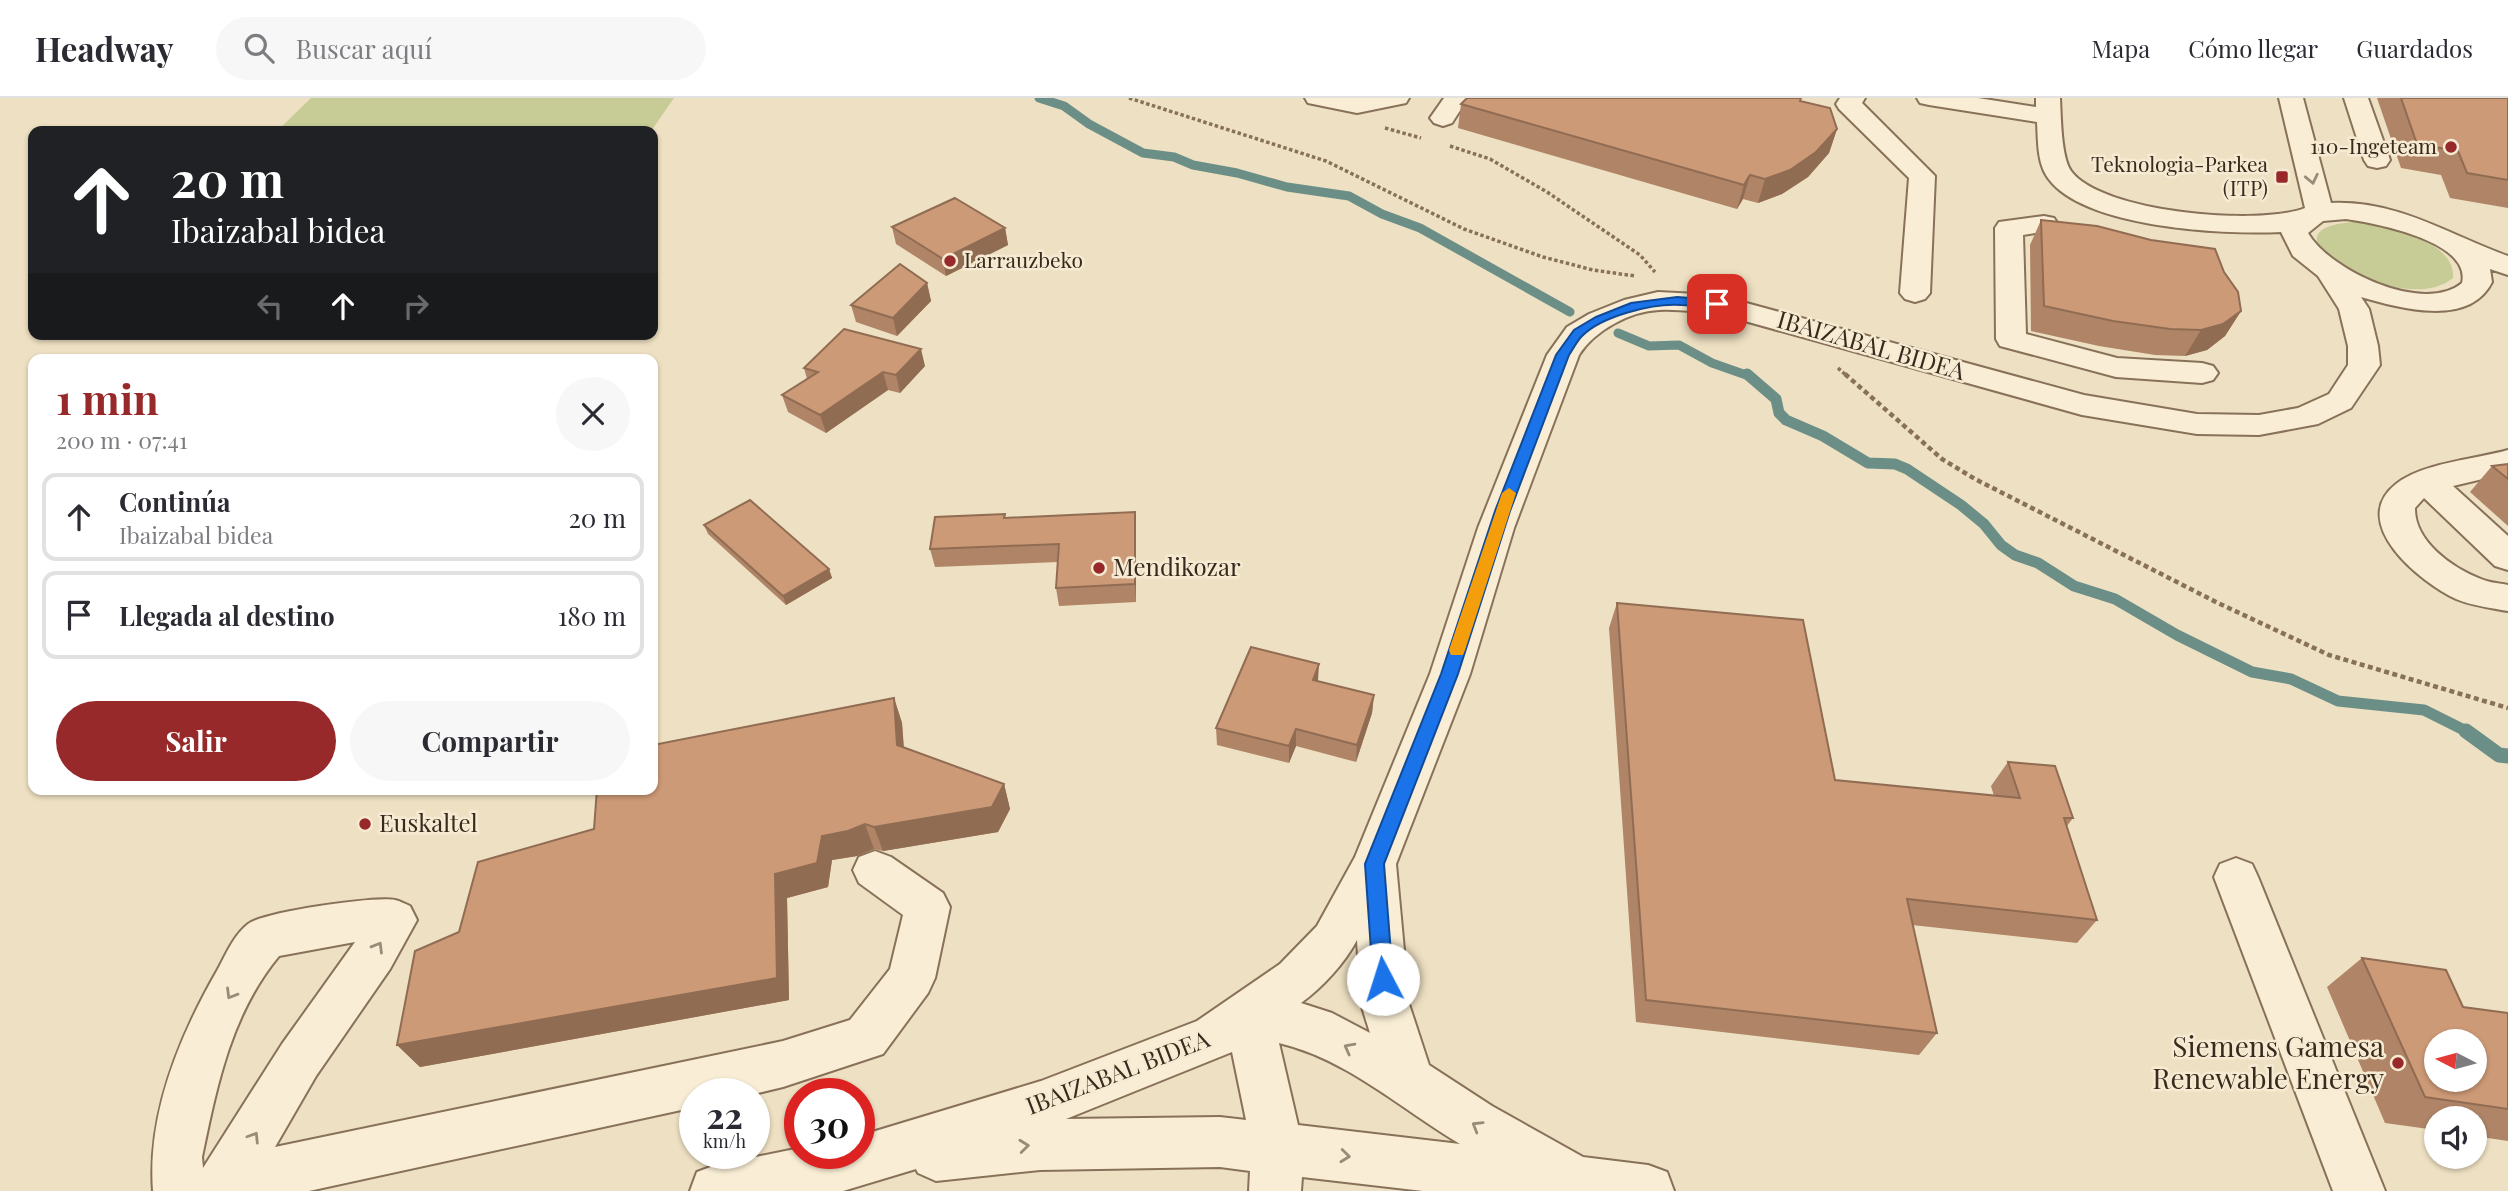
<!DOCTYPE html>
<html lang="es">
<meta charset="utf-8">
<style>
body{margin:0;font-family:"Playfair Display",serif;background:#f7f7f7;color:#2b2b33;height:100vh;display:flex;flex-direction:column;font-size:26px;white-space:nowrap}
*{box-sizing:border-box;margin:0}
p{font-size:23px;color:#7c7c81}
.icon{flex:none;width:38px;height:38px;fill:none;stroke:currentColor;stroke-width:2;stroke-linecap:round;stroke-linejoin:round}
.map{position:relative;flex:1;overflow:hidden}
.drawer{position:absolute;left:28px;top:256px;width:630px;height:441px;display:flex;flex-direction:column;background:#fff;border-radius:14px;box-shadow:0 2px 5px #0004}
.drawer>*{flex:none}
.top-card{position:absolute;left:28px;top:28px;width:630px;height:214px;border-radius:14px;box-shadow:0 2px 5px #0004;background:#202124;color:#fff;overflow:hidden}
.needle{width:46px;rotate:276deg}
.fabs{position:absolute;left:2424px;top:931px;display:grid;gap:14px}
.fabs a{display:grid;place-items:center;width:63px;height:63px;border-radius:50%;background:#fff;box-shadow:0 2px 5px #0004;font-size:35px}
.speed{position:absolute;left:679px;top:980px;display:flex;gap:14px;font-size:35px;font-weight:700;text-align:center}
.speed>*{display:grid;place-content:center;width:91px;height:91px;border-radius:50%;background:#fff;box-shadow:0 2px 5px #0004;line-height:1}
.speed small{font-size:18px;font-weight:400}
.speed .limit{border:10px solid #d22;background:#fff;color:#111}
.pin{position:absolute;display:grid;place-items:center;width:60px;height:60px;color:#fff;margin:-30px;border-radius:14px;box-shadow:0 4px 10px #0006}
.me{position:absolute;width:77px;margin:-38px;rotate:355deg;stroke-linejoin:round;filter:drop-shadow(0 0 5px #0008)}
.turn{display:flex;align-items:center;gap:24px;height:147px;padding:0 28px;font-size:32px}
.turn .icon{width:91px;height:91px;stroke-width:2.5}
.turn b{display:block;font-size:49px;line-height:60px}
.lanes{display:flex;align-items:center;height:66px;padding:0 28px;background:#0003;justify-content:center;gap:35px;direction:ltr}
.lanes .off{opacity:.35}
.round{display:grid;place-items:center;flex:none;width:74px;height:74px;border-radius:37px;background:#f7f7f7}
.overview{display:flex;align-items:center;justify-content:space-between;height:119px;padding:0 28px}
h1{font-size:42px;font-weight:700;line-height:52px;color:#98292b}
.primary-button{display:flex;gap:14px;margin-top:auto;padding:14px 28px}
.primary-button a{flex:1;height:80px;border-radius:42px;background:#98292b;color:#fff;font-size:28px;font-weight:700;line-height:80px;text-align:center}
.primary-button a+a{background:#f7f7f7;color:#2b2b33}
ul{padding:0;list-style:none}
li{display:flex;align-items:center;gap:21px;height:88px;margin:0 14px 10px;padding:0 14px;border:4px solid #e1e1e2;border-radius:14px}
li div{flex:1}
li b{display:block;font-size:26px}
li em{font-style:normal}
header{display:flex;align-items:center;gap:42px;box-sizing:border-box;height:98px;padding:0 35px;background:#fff;border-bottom:2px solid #e1e1e2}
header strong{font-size:33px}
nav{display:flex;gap:38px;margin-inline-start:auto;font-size:24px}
.search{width:490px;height:63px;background:#f7f7f7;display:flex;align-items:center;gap:18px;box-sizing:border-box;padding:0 24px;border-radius:38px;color:#7c7c81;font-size:26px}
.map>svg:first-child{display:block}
.green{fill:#c7cc96}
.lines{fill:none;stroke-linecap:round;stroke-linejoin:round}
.stream-far2{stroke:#6b8f86;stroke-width:9}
.stream-far1{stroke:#6b8f86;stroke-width:11}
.stream{stroke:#6b8f86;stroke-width:15}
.minor-casing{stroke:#887159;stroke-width:4}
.path-far1{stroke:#887159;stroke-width:3.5;stroke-dasharray:3.5 2.5;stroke-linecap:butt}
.path{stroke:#887159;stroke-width:4.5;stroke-dasharray:5 3.5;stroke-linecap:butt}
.minor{fill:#f9eed5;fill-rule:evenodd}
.wall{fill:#b08466}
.shaded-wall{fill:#906c53}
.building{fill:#cd9a77;stroke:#906c53;stroke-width:2;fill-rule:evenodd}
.oneway{stroke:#988c79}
.route{fill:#1a73e8;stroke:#114b97;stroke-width:2}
.slow{fill:#f59e0b}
.poi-dot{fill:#98292b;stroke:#f6ebd2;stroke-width:2.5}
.labels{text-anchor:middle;stroke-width:5;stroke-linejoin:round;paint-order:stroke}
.far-poi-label{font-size:21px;fill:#382a1d;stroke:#f6ebd2;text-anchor:end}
.street-label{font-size:24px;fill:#382a1d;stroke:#f6ebd2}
.poi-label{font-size:24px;fill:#382a1d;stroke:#f6ebd2;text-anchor:start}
.near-poi-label{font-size:28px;fill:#382a1d;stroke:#f6ebd2;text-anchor:end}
</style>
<header>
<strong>Headway</strong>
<div class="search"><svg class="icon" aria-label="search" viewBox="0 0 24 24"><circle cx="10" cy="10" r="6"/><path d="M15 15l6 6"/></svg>Buscar aquí</div>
<nav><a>Mapa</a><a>Cómo llegar</a><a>Guardados</a></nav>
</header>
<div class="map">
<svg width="2508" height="1093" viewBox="0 0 2508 1093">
<rect width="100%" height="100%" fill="#eee0c2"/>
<path class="green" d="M311,0H674L651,33H277Z
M2355,124C2384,128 2456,141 2453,180C2402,223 2245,130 2355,124Z"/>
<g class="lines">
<path class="stream-far2" d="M1039,0L1064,8L1089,26L1143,55L1174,59L1193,67L1237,75L1287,89L1349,98L1382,116L1420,130L1570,214
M1618,235L1649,248L1679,247L1712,265L1749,278"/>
<path class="stream-far1" d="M1747,276L1776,301L1779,315L1786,322L1823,338L1868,365L1895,366L1907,371L1961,407L1984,426L2001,447L2015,457L2038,465L2074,488L2115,501L2177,537L2252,574L2291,581L2338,603L2424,612L2468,634"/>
<path class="stream" d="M2466,633L2499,657L2508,658"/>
<defs>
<path id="minor" d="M1305,0H1409L1406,5L1357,15L1308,5Z
M1444,0H1468L1452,25L1443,28L1434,25L1430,20Z
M1840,0H1865L1862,5L1935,78L1930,195L1925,201L1915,204L1905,201L1900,195L1909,80L1839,11L1836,6Z
M1917,0H1978L2036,9V0H2060C2061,18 2061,59 2071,73C2102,115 2260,128 2305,110L2279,0H2303L2331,105C2398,102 2449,137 2508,158V177L2490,171L2492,184C2469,230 2399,210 2361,199L2369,211L2378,248L2380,267L2351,310L2318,326L2259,337L2197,336L2082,317L1716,215C1697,214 1678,211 1659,212C1630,213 1594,233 1579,257L1514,430L1470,576L1396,766L1409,906L1429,967L1492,1008L1583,1059L1648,1067L1667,1074L1674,1093H1423L1302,1079L1301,1093H1249L1250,1073L1220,1069L1040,1072L936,1083L918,1075L916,1071L843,1093H690L697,1074L716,1067L800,1050V1055H859V1038L1041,983L1197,923L1280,866L1317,828L1355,759L1430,576L1478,430L1547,257L1567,229L1589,216L1624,202L1658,194L1717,197L2084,297L2197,316L2259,317L2298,310L2329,296L2348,267V248L2339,211L2318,178L2293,158L2281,134C2225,137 2078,130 2046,77C2037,62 2038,40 2037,24L1929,7L1920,5ZM2346,121C2374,125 2472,143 2462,185C2424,217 2329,172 2308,135L2323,123ZM1357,842L1361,906L1370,935L1332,915L1301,905C1323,889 1344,866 1357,842ZM1279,945C1347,961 1401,1011 1460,1046L1298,1027ZM1232,954L1246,1022L1220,1019L1066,1021Z
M2344,0H2368L2390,62L2386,68L2377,70L2368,68L2364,62Z
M2044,118L2054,120L2058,126L2054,132L2023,137L2026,236L2117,260L2202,265L2213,268L2218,275L2213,282L2202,285L2116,279L2000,248L1996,241L1995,130L1999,124Z
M2508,352V375L2453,388L2508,438V472L2495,468L2424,400L2415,410C2414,443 2452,470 2481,481C2490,485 2499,485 2508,487V513C2491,510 2473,508 2456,501C2420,484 2347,425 2396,386C2422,365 2476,361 2508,352Z
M875,753L891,759L943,795L950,809L935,880L928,895L883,956L783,989L754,996H695V1009L309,1093H153C147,1015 180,937 218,871C226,856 234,837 248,826C264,814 374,798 395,802C400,803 405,806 410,808L417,822L390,871L316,978L275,1049L783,943L850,922L890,871L903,817L859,785L853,772L859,759ZM355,844L282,946L203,1070L202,1059C217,987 231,916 279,858Z
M2236,760L2252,766L2258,779L2385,1093H2333L2214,779L2220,766Z"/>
</defs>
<use href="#minor" class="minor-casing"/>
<path class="path-far1" d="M1129,0L1326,63L1464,131L1543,159L1593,172L1635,178
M1385,30L1421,40
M1450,48L1490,61L1547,94L1640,157L1655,174
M1838,270L1847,278"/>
<path class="path" d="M1845,276L1942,361L1975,381L2218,505L2329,557L2508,610"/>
<use href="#minor" class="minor"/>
</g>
<path class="wall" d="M2377,0H2508V110L2450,100L2441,77L2401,70Z
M1800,3L1837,31L1829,55L1808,79L1782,96L1758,105L1743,101L1737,111L1458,30L1461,6Z
M2041,122L2224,174L2241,213L2225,238L2207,252L2185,258L2155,257L2099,248L2031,233L2030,147Z
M892,129L1005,130L1008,147L946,178L896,146Z
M927,185L931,203L897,238L856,224L851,207Z
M925,268L900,295L888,292L826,335L788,314L782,297L807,281L804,270Z
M2508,366V428L2470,394L2492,368Z
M1005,420L1136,432V504L1059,508L1056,490L1058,464L935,469L930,451Z
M704,427L829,471L832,480L786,507L708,436Z
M1617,505L1835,682L1994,698L1991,688L2008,664L2073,720L2067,728L2097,822L2077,845L1912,827L1937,935L1919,957L1636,924L1609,530Z
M1318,583L1374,597L1372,615L1356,664L1296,648L1289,665L1217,647L1216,630Z
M894,600L902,625L904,649L1004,686L1010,711L998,734L883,753L874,751L857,758L832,762L828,789L787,800L789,902L420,969L397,947L459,834Z
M2362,860L2463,909L2508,915V1043L2474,1038V1020H2436V1032L2385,1025L2327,889Z"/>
<path class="shaded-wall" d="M1837,31L1829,55L1808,79L1782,96L1758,105L1765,81Z
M1750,77L1743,101L1737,111L1744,87Z
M1005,130L1008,147L946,178L943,161Z
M927,185L931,203L897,238L893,220Z
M2241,213L2225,238L2207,252L2185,258L2201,232Z
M921,251L925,268L900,295L896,277Z
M883,274L888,292L826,335L820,317Z
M1135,414L1136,432V504L1135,486Z
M829,471L832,480L786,507L783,498Z
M1319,566L1318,583L1313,582Z
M1374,597L1372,615L1356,664L1357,647Z
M894,600L902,625L905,672L897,647Z
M1296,631V648L1289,665V648Z
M1004,686L1010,711L998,734L883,753L874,729Z
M865,726L874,751L857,758L832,762L828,789L787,800L789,902L420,969L397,947L775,776L822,738Z"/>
<path class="building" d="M1467,0H1801L1800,3L1830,10L1837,31L1816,54L1790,72L1765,81L1750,77L1744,87L1461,6Z
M2401,0H2508V82L2467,75L2458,53L2417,46Z
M955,100L1005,130L943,161L892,129Z
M2041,122L2097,128L2151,142L2215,151L2224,174L2238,194L2241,213L2223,226L2201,232L2170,231L2113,223L2044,208Z
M900,166L927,185L893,220L851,207Z
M844,231L921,251L896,277L883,274L820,317L782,297L818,274L804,270Z
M2508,366V381L2492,368Z
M750,402L829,471L783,498L704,427Z
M1135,414V486L1056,490L1059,446L930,451L935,419L1005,416L1004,420Z
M1617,505L1803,522L1835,682L2020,700L2008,664L2055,668L2073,720H2064L2097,822L1907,801L1937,935L1646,902Z
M1251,549L1319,566L1313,582L1374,597L1357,647L1296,631L1289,648L1216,630Z
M894,600L897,647L1004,686L992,709L874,729L865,726L848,733L822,738L817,765L775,776L777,880L397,947L415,853L459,834L478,764L594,731L597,691H653V647Z
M2362,860L2446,872L2463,909L2508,915V1011L2425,999ZM2436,943H2474V982H2436Z"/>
<defs><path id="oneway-chevron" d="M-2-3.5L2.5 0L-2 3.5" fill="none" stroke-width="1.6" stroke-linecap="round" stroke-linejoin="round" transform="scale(1.75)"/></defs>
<g class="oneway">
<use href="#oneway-chevron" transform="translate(2312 81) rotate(78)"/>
<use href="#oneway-chevron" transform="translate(378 849) rotate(-59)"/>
<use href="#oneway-chevron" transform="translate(231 896) rotate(121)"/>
<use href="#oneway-chevron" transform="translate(1349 950) rotate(-152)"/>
<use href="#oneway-chevron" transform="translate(1477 1028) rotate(-149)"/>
<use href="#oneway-chevron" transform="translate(254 1039) rotate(-58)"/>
<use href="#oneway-chevron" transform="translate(1024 1048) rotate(-6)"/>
<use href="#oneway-chevron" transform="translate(1345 1058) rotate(6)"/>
</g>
<path class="route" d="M1677,199L1717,202L1724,206C1714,214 1693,207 1681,207C1653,205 1602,218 1582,238C1577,243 1573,251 1569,257L1510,413L1458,576L1384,766L1393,881L1390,887L1383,890L1376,887L1373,881L1365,766L1441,576L1495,413L1556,257L1574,232L1596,219L1631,205Z"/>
<path class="slow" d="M1509,390L1516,395L1465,552L1463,557H1451L1449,552L1502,395Z"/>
<g class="poi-dot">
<circle cx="2451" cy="49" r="7"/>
<rect x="2275" y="72" width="14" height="14" rx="3.5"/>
<circle cx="950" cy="163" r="7"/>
<circle cx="1099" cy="470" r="7"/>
<circle cx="365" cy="726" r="7"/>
<circle cx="2398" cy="965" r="7"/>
</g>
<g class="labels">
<g class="far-poi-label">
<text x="2437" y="56">110-Ingeteam</text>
<text x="2268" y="74">Teknologia-Parkea<tspan x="2268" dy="24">(ITP)</tspan></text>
<text x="964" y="170" text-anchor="start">Larrauzbeko</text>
</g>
<g class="street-label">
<text transform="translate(1871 248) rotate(16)" y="8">IBAIZABAL BIDEA</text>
<text transform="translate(1118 975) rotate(-21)" y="8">IBAIZABAL BIDEA</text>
</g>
<g class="poi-label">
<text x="1113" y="478">Mendikozar</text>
<text x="379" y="734">Euskaltel</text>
</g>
<g class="near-poi-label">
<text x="2384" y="959">Siemens Gamesa<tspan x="2384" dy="32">Renewable Energy</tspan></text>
</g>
</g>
</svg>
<div class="fabs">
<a><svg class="needle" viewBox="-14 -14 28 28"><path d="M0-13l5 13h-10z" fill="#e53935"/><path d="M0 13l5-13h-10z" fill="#7c7c81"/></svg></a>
<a><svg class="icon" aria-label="sound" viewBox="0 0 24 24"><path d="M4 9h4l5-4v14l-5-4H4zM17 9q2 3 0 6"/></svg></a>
</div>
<div class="speed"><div>22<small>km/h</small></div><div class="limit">30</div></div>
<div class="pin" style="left:1717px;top:206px;background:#d93025"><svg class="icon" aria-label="arrive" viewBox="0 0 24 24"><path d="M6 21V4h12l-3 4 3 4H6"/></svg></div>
<svg class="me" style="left:1383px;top:881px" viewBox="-20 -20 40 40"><circle r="19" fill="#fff"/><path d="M0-13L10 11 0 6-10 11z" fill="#1a73e8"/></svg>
<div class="top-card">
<div class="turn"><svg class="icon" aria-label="ahead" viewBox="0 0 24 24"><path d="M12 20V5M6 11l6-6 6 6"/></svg><div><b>20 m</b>Ibaizabal bidea</div></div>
<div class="lanes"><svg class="icon off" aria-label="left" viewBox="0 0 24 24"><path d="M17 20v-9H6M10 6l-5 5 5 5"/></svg><svg class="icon" aria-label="ahead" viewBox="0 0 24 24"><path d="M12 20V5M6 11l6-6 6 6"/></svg><svg class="icon off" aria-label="right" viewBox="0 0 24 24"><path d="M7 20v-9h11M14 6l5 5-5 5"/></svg></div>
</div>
<section class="drawer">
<div class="overview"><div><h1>1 min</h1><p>200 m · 07:41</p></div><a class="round"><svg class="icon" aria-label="close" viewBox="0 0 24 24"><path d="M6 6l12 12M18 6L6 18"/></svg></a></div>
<ul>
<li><svg class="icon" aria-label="ahead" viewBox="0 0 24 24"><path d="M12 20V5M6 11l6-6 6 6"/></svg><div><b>Continúa</b><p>Ibaizabal bidea</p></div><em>20 m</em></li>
<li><svg class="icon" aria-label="arrive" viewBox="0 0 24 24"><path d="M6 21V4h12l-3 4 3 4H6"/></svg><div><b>Llegada al destino</b></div><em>180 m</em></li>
</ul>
<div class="primary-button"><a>Salir</a><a>Compartir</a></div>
</section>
</div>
